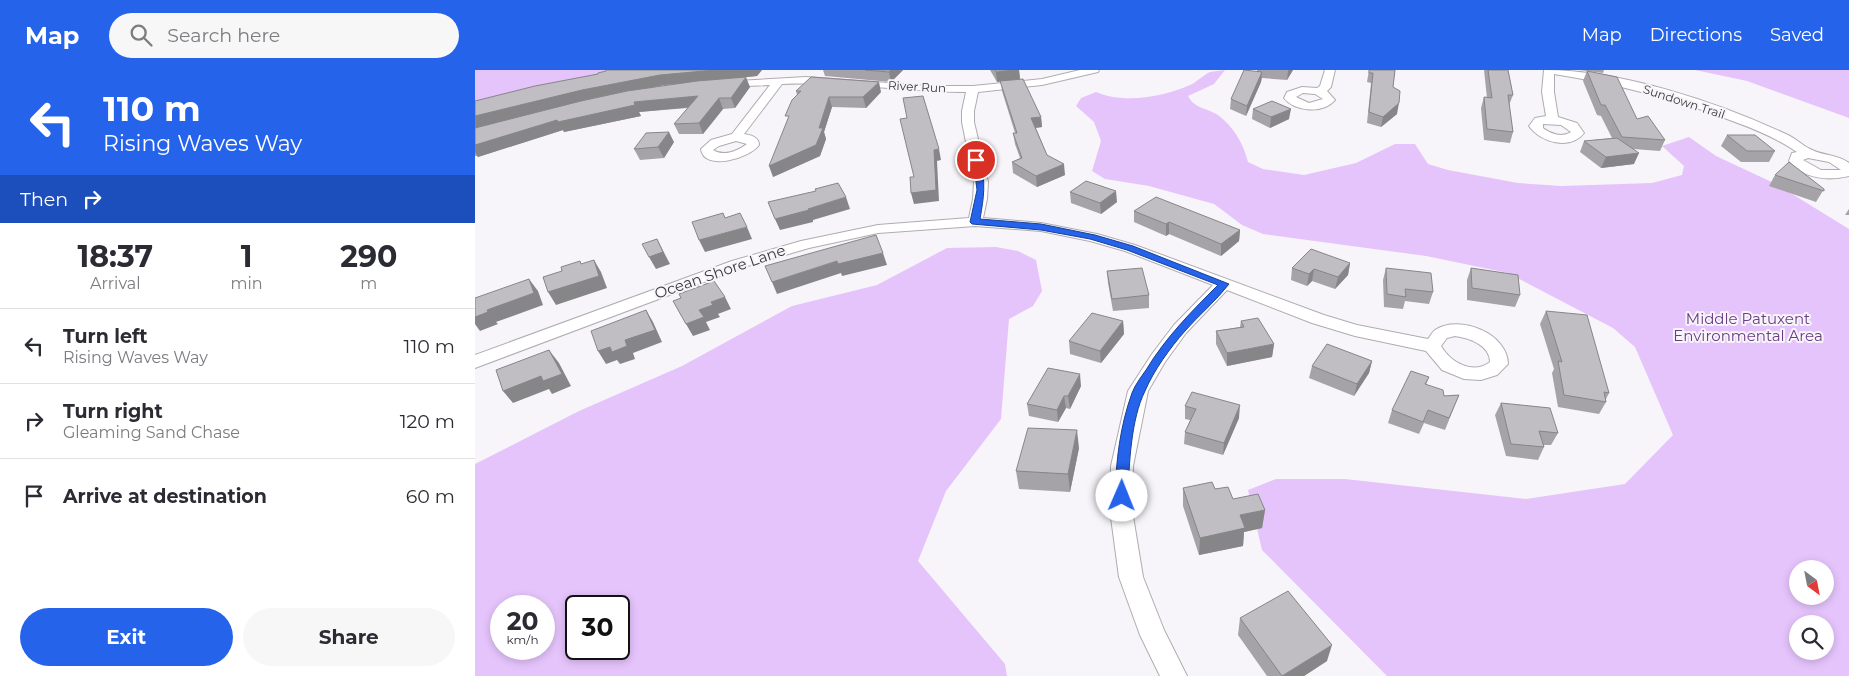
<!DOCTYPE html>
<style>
body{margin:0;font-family:Montserrat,sans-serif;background:#f7f7f7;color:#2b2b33;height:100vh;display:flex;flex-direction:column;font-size:19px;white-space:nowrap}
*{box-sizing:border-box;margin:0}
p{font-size:16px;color:#7c7c81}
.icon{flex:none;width:28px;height:28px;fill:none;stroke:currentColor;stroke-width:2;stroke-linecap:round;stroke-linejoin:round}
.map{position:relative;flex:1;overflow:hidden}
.panel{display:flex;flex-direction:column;background:#fff;width:475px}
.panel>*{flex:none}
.top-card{background:#2563eb;color:#fff;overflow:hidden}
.needle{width:32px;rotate:148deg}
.tools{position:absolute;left:1314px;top:490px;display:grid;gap:10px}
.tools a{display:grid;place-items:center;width:45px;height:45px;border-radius:50%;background:#fff;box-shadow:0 2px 8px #0003;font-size:25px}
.speed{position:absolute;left:15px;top:525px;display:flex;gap:10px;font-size:25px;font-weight:700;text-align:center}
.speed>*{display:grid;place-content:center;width:65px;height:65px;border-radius:50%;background:#fff;box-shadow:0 2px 8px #0003;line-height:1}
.speed small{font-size:12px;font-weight:400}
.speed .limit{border:2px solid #111;border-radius:8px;background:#fff;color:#111}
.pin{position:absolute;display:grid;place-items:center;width:42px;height:42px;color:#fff;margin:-21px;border:2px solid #fff;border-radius:50%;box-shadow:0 1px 5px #0007}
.me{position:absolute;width:55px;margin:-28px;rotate:1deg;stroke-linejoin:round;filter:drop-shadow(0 0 4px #0008)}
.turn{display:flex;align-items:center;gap:18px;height:105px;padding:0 20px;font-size:22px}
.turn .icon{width:65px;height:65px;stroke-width:2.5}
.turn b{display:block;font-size:35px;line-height:42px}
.then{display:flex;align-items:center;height:48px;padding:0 20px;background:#0003;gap:10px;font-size:19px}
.eta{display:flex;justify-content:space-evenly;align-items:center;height:85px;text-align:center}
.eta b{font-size:30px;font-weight:700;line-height:35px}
.primary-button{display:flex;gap:10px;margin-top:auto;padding:10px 20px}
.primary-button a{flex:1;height:58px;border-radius:30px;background:#2563eb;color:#fff;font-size:20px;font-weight:700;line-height:58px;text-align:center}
.primary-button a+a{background:#f7f7f7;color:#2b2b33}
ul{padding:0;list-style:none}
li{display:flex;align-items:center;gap:15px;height:75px;padding:0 20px;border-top:1px solid #e1e1e2}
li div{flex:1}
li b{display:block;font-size:19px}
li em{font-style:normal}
header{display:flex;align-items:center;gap:30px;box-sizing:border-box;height:70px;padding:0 25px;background:#2563eb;color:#fff}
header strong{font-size:24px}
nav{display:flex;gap:28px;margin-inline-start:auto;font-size:18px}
.search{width:350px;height:45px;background:#f7f7f7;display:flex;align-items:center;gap:12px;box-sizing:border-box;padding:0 18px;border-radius:28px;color:#7c7c81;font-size:19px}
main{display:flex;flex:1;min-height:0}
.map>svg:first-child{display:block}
.green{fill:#e5c4fc;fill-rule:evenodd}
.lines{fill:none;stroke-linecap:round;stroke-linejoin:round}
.street-casing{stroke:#afacb1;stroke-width:2}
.street{fill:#fff;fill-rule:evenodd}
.wall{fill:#a5a3a8;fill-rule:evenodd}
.shaded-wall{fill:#868588}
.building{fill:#c0bec3;stroke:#868588}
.route{fill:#2563eb;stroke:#184099}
.labels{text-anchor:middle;stroke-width:4;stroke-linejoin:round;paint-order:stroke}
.far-street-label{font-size:12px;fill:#39383a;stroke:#f8f5fa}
.street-label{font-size:15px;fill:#39383a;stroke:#f8f5fa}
.park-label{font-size:15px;fill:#693c84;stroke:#f8f5fa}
</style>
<header>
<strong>Map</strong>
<div class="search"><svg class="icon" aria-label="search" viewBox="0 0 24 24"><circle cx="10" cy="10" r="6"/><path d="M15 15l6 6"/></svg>Search here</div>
<nav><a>Map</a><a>Directions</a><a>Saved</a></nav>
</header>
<main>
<section class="panel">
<div class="top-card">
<div class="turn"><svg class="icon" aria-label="left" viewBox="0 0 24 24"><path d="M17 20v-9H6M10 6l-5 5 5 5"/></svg><div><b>110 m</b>Rising Waves Way</div></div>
<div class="then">Then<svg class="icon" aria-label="right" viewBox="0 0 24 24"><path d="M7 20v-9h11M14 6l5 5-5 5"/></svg></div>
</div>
<div class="eta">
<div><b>18:37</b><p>Arrival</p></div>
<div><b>1</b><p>min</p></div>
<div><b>290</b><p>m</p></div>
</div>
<ul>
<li><svg class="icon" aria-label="left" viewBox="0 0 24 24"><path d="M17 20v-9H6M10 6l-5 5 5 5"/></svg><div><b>Turn left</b><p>Rising Waves Way</p></div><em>110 m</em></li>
<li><svg class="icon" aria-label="right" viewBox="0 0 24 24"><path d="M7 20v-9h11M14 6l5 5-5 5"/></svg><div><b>Turn right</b><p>Gleaming Sand Chase</p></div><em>120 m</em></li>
<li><svg class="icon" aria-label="arrive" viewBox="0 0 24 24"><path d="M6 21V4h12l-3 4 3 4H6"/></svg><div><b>Arrive at destination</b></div><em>60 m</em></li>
</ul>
<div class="primary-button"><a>Exit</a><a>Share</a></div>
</section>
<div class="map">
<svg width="1374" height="606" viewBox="0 0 1374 606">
<rect width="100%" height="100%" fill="#f8f5fa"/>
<path class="green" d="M0,0H150L0,33Z
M750,0L739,14L713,26C720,39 732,38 743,45C759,57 768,73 773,92L788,99L829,105L881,93L920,74H940L953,94L973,100L1043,113L1086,116L1177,113L1207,105L1209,96L1187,76L1214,67L1241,86L1301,114L1374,159V606H912L787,480L773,420L801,409H870L1051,429L1150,414L1198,365L1160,277L1138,258L1033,203L951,186L788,164L767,155L739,134L674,116L630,109L617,101L626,71L619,52L601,36L606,28L621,22C649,34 688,27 715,15C722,12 728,5 735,2C739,1 745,1 750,0ZM1322,499H1350V526H1322ZM1322,554H1350V581H1322Z
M1220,0H1374V48L1272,11Z
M521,177L543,181L561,190L567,221L558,236L534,249L526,349L471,421L443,491L530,594L532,606H0V394L104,341L207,296L317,236L402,215L472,178ZM26,536H69V579H26ZM101,536H144V579H101Z"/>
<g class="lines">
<defs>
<path id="street" d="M605,0H624L623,2L567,15L503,22L499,41V52L513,112L512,129L508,148L566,153L622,164L660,175L849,245L882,255L953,269C955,267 957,262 960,260C985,244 1033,264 1033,294L1022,305L1006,310L989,309L967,300L951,281L880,266L837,253L752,220L711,263L690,292L673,321L658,396L657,440L668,507L689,560L712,606H685L665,565L644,507L635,440L636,396L653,321L677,284L699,255L738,215L650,181L615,171L566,161L500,156L403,163L334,178L269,197L0,298V285L257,191L326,171L403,155L494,148L498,129L499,112L487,52V41L491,22C430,22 368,11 307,14L269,64C276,65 284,67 284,75C275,88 229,102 226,79L236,70L257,64L295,15L248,17L242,14L244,12L331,7L455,16H498L567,9ZM261,71L272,74C262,81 250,87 238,80L244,76ZM980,266C994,268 1015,275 1015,292C998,305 976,293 966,276L972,268Z
M850,0H860L856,17L852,21L860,30C848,44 820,42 809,28L812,22L827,17L842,18L845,16ZM828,23L840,24L848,29L834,33L821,27Z
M1069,0C1146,0 1243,32 1313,65C1321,69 1327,75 1335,79C1348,86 1362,84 1374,93V106C1354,111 1328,109 1314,91L1317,83L1322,82C1303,69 1282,60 1260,52C1202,29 1141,14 1079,4V22L1083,47L1102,53L1109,63C1095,81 1065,72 1054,56L1060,48L1071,46L1067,22ZM1068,54L1086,55L1096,62C1087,68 1076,64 1068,58ZM1333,88L1354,92L1366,100H1346L1328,90Z"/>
</defs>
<use href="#street" class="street-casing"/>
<use href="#street" class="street"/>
</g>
<path class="wall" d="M131,0H287L282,6L262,8L275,17L260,38L248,39L228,64H204L199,54L213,38L164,42L166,46L89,62L88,60L3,87L2,86H0V31L123,4L131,1ZM210,13L170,19L189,15Z
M348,0H428L416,12L350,6Z
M515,0H544L545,9L566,47L567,57L561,58L572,85L590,105L562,117L538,103L537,92L545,88L540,74L538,63H540L527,21L526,11L522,12Z
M782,0H818L812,10L787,8L786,12L771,46L755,39L756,29L782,2Z
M894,0H920L918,17L922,44L906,57L892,53L896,13L892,12Z
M1009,0H1033L1038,25L1034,35L1038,62L1035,73L1009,70L1006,38L1009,27L1012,28Z
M1103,0H1129L1128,3L1112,1L1162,49L1190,70L1185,81L1158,79L1159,94L1126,98L1105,82L1109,71L1137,68L1126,46L1122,45L1108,11L1112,1Z
M321,21L406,22L391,38L357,37L349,62L351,69L345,86L298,107L322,25Z
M778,39L814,49L795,58L777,49Z
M1252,65L1300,81L1294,92H1266L1246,76Z
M199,72L189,88L165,90L159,79Z
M1300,105L1349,119L1341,132L1294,116Z
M595,122L642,132L626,144L596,133Z
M1374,139V145H1370Z
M659,141L765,160L764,171L746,186L694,164L691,166L659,152Z
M875,193L873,205L860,219L837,211L832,216L816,210L817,198Z
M911,198L958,222L954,234L930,231L928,239L909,237L908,210Z
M996,198L1045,225L1040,237L992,230V210Z
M632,201L674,225V238L638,241L633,213Z
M1071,241L1134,323L1131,329V332L1124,344L1083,337L1077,303L1079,299L1065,254Z
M648,251L649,264L626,293L595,284L594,271Z
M766,251L799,274L797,287L752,296L741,274V261L765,257Z
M897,291L894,303L879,326L834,308L837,296Z
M954,307L951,315L969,326L984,325L970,360L949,353L944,364L913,353L917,340Z
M606,316L595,339L591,338L583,352L554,346L552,334Z
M1026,333L1083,363L1076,375H1068L1069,377L1063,390L1031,386L1020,345Z
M710,336L764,348L748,385L709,374L710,362L715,350L710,349Z
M604,378L595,422L544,419L541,401Z
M708,418L740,419L758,429L790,440L787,458L769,462L768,476L724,485L708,436Z
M765,548L852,591L829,606H792L763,565Z"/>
<path class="shaded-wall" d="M240,0H287L282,6L189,15L112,30L0,58V46L107,20L185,5Z
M416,0H428L416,12L414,2Z
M540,0H544L545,9L522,12L521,2Z
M813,0H818L812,10L813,1Z
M787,2L786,12L771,46L772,36Z
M271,7L275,17L260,38L256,28Z
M404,12L406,22L391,38L388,27Z
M223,26L228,36L164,42L166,46L89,62L88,60L3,87L0,82V75L82,50L159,32Z
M354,27L357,37L349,62L351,69L345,86L298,107L294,96L344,58Z
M244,28L248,39L228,64L224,53Z
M924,33L922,44L906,57L908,47Z
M816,39L814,49L795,58L796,47Z
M566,47L567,57L558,58L556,48Z
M194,62L199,72L189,88L183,77Z
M464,79L466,90L462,91L464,131L439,134L436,123L459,80Z
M1164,83L1159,94L1126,98L1131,87Z
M589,94L590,105L562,117L561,106Z
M641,121L642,132L626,144L625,133Z
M371,127L375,139L338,150V152L305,160L300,149Z
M694,152V164L691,166V154Z
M272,157L277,169L241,179L230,182L224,170Z
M765,160L764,171L746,186V174Z
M182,169L195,194L181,199L174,187Z
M408,183L412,195L367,206L366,203L302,224L297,212L362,191Z
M119,190L126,202L132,218L81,235L73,222Z
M875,193L873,205L860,219L863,207Z
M839,199L837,211L832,216L834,204Z
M54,209L63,221L68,235L21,252L23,254L5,261L0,254V247L12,240Z
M250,227L256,239L243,244L245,247L231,252L235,260L218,266L211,254L224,240L236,232Z
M171,240L178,252L187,272L158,283L160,289L145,294L142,290L131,294L123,281L150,270Z
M648,251L649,264L626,293L625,281Z
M799,274L797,287L752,296V283Z
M74,280L84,293L96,316L77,324L74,319L38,333L28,321Z
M897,291L894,303L879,326L882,314Z
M605,304L606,316L595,339L593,326Z
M589,326L591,338L583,352L582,340Z
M765,335L764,348L748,385L749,373Z
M602,360L604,378L595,422L593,404Z
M790,440L787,458L769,462L768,476L724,485L725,468L765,445Z
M857,575L852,591L829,606H808Z"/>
<path class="building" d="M131,0H240L185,5L107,20L0,46V31L60,16L123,4V3L131,1Z
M390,0H416L414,2Z
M520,0H540L521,2Z
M769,0L787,2L772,36L756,29Z
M894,0H920L918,17L925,21L924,33L908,47L894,42L898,3H894Z
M1013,0H1033L1038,25H1033L1038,62L1012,59L1009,27L1017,28Z
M1112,1L1142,7L1162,49L1173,46L1190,70L1147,67L1130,35H1126Z
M271,7L256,28H244L224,53L199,54L223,26L159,32L160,35L83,52L82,50L0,75V58L106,31L152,21L222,11Z
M336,7L404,12L388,27H354L344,58H348L341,75L294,96L314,46H310L317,30L326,21H321Z
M548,9L566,47L556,48L572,85L589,94L561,106L537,92L547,88L538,63H542L525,11Z
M448,26L464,79L459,80L461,120L436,123L435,107H439L425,49L432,48L428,28Z
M797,31L816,39L796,47L778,39Z
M194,62L183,77L159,79L171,63Z
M1252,65H1280L1300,81H1272Z
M1142,68L1164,83L1131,87L1109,71Z
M1314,92L1349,119V121L1300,105Z
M611,111L641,121L625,133L595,122Z
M363,113L371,127L333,139L334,140L300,149L293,132L341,121L340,119Z
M681,127L765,160L746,174L694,152L691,154L659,141Z
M248,143L250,148L265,143L272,157L224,170L217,152Z
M401,165L408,183L363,194L362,191L297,212L290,196Z
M182,169L188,182L174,187L167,174Z
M836,179L875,193L863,207L839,199L834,204L817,198Z
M119,190L124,206L73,222L68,207L87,201L86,197L105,191L106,194Z
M667,198L674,225L637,229L632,201Z
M911,198L956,203L958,222L930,219L931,227L912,224Z
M996,198L1043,205L1045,225L997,218Z
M54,209L59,223L12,240L13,242L0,247V228Z
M239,211L250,227L236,232L238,235L224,240L229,247L211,254L198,231L206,228L204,224Z
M171,240L180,260L150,270L152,276L137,282L135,277L123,281L116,261Z
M1071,241L1112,245L1134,323L1129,322L1131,332L1089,325L1083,291L1087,292Z
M617,243L648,251L625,281L594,271Z
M783,248L799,274L752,283L741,261L769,257L766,251Z
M852,274L897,291L882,314L837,296Z
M74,280L87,304L68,311L66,306L28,321L21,300Z
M573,298L605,304L593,326H589L582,340L552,334Z
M936,301L954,307L950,314L968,320L969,326L984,325L974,348L953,340L948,352L917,340Z
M717,322L765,335L749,373L710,362L721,339L710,336Z
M1026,333L1075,338L1083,363L1064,361L1069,377L1036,374Z
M553,358L602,360L593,404L541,401Z
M737,412L740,419L753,417L758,429L783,424L790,440L765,445L770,458L725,468L708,418Z
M813,521L857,575L807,606L765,548Z"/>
<path class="route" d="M498,88L505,90C511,113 509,126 505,149L566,154L620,165L658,176L754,214C741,231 724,245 710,261C695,278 679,300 670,321C656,349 654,394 653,426L651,429L647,431L642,429L640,426C641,391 645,356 657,323C660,315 666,307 671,300C691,267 716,242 743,215L652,180L615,169L566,160L497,154L495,152L502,120Z"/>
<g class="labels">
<g class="far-street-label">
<text transform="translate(442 17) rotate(3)" y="4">River Run</text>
<text transform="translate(1209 32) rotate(18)" y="4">Sundown Trail</text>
</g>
<g class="street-label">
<text transform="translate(245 202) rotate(-19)" y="5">Ocean Shore Lane</text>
</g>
<g class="park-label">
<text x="1273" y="254">Middle Patuxent<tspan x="1273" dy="17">Environmental Area</tspan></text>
</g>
</g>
</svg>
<div class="tools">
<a><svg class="needle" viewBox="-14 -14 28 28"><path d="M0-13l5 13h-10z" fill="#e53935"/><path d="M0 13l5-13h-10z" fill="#7c7c81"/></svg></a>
<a><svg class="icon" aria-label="search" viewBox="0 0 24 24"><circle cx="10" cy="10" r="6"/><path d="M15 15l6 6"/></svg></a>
</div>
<div class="speed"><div>20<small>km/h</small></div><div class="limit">30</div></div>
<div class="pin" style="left:501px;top:90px;background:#d93025"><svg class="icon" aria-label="arrive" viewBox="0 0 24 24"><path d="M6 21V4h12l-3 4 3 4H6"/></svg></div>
<svg class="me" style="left:647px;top:426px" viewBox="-20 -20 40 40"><circle r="19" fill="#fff"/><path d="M0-13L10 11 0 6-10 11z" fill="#2563eb"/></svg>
</div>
</main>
